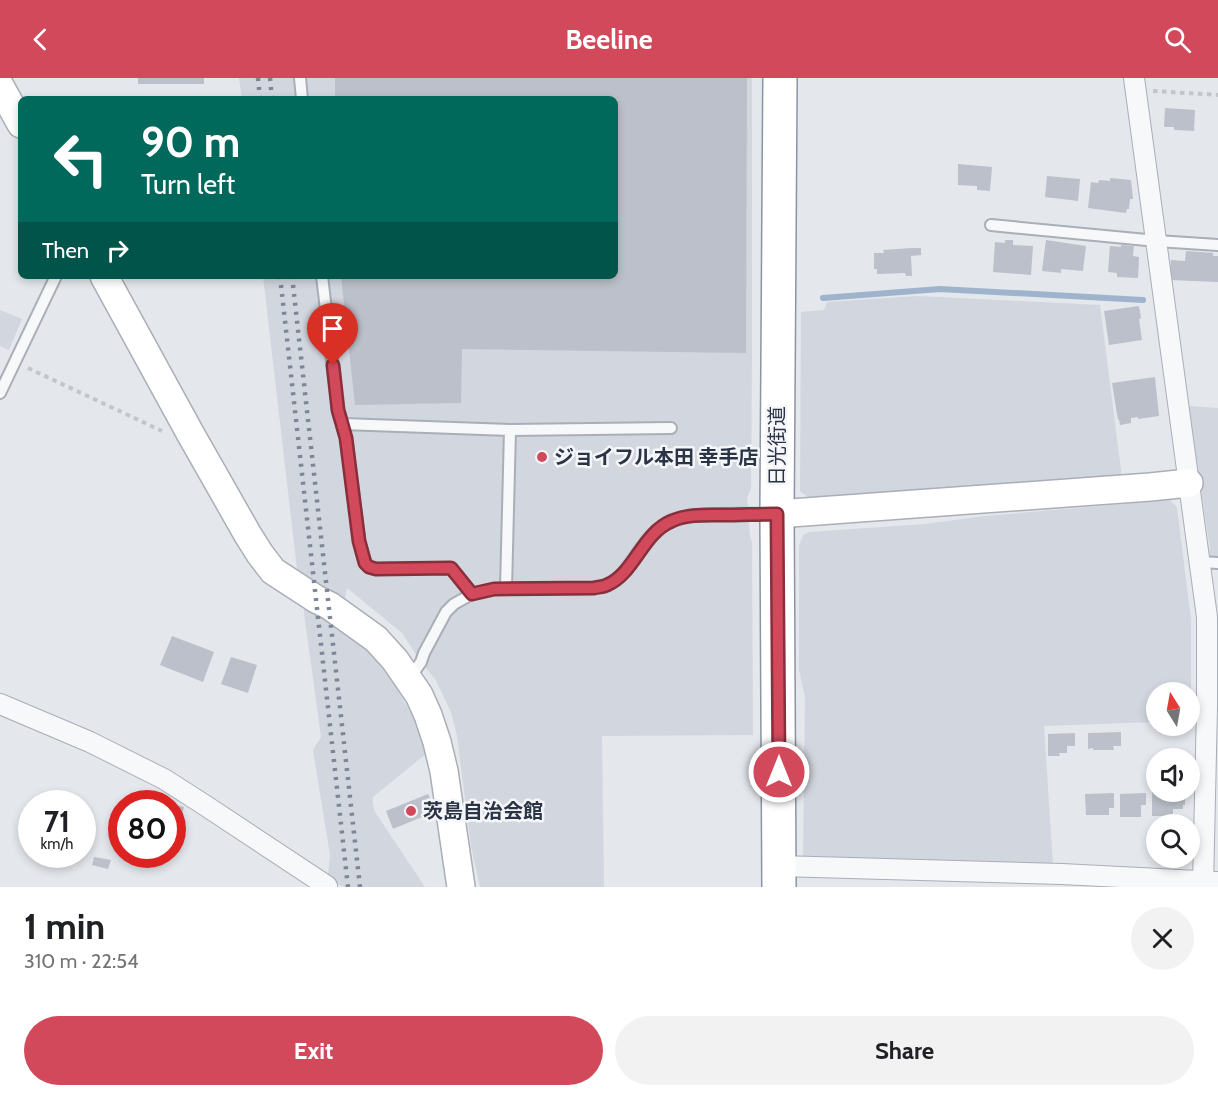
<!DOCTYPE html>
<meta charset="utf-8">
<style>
body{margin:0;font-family:Cabin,"Noto Sans JP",sans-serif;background:#f2f2f2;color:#202124;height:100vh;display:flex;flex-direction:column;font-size:22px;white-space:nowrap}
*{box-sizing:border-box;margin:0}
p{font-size:20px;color:#757577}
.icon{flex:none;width:33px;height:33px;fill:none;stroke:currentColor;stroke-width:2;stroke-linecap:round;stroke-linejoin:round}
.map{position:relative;height:809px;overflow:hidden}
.drawer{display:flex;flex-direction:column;background:#fff;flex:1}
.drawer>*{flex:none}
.banner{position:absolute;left:18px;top:18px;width:600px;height:183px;border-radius:9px;box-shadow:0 3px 9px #0003;background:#00695c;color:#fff;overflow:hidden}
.needle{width:39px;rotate:349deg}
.controls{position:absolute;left:1146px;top:604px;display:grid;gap:12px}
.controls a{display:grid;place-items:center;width:54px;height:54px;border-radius:50%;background:#fff;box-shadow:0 3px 9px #0003;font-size:30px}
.speed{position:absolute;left:18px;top:712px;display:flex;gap:12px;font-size:30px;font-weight:700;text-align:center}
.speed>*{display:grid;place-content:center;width:78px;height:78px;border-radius:50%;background:#fff;box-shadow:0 3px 9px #0003;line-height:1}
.speed small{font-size:15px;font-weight:400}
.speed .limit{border:9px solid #d22;background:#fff;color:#111}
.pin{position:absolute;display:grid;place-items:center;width:51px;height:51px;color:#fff;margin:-62px -26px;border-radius:50% 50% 50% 0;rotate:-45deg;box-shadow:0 0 6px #0007}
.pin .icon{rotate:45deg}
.me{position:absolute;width:66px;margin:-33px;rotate:0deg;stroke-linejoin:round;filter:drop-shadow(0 0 4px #0008)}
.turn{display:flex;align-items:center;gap:21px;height:126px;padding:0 24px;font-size:27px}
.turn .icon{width:78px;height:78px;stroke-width:2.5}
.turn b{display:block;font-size:42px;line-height:51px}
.then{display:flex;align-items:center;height:57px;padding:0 24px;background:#0003;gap:12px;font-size:22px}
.round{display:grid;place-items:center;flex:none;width:63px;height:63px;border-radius:32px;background:#f2f2f2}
.headline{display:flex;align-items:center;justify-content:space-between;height:102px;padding:0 24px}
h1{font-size:36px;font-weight:700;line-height:45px}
.action{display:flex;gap:12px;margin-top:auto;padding:12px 24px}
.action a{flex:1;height:69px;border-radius:36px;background:#d1495b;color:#fff;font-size:24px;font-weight:700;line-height:69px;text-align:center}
.action a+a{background:#f2f2f2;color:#202124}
header{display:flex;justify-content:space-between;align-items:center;height:78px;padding:0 24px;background:#d1495b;color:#fff;font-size:27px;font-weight:700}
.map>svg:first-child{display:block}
.built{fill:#d2d6de}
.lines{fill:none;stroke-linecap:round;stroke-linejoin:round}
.stream{stroke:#9fb4cc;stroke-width:6}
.building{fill:#bbc0ca}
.lane-casing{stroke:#a9aeb7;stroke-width:14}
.street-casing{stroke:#a9aeb7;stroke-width:22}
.secondary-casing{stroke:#a9aeb7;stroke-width:30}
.highway-casing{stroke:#8b94a3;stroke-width:36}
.path{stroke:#c2c5cb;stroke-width:4;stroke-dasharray:4.5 4.5;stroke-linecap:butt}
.lane{stroke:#f7f8fa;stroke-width:10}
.street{stroke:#f7f8fa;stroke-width:20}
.secondary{stroke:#fff;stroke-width:27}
.highway{stroke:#fff;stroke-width:33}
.rail{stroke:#7d8696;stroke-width:4.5;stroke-dasharray:3 6;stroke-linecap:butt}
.route-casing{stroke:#882f3b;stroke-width:15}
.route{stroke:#d1495b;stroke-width:10}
.poi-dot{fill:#d1495b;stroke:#f4f6f9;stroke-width:2}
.labels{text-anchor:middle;stroke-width:5;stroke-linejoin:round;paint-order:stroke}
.street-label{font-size:20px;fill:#2b3445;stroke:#f4f6f9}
.poi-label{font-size:20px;font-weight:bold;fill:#2b3445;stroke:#f4f6f9;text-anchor:start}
</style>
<header><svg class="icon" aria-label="back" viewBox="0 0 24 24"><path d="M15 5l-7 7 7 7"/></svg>Beeline<svg class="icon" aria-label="search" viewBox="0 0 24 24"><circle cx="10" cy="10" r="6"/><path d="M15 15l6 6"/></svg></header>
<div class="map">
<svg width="1218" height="809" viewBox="0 0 1218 809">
<rect width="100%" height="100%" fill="#e4e7ec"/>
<path class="built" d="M239,0H752V277L751,410L747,420L750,458L752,465L753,657L602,658L604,809H480L471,768L457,658L451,634L435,601L421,584L402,555L347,510L344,526L302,500L297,491L263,198H615V21H242Z
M917,218L1100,227L1122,400L809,420L800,413L801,234L824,232L827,224Z
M0,232L22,241L9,272L0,268Z
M1188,328L1218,330V491H1208L1210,471Z
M1170,422L1177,429L1191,542V643H1190V615H1156V644L1044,648L1053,787L803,780L805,620L799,592V468L803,457L809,454L925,446L985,438Z
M304,529L344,551L368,570L391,600L414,641L427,675L373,719V727L375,734L425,809H346L339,807L328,797L330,777L313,672L321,659L304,535Z"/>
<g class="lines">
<path class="stream" d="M823,220L940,211L1143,222"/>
</g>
<path class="building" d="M138,0H204V6H138Z
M335,0H747L746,275L462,271L461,325L355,327L341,198H615V21H335Z
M1165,30L1195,32L1194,53L1174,52V49H1164Z
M958,86L992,89L990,113L977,112V108L958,107Z
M1047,98L1080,101L1078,123L1045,119Z
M1110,100L1131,102L1133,121H1130L1129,131H1127L1126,135L1088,130L1091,104L1098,105L1099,102L1110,103Z
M1005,162H1013V167L1033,168L1031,197L993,194L995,164L1005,165Z
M1046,162L1086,168L1083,193L1061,191V195L1042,193Z
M1121,167L1134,168L1133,178L1139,179L1138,200L1117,199V195L1108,194L1110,168L1121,169Z
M911,170H921V177L911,178L912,198H906L905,195L877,196V191H874V175H884L883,172Z
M1186,173L1213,175V178H1218V204L1170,202L1171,182L1185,183Z
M1139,228L1141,240L1139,241L1142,262L1109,267L1104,233Z
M1155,299L1159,338L1138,341V339L1131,340V345L1120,347L1119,341L1118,342L1112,305Z
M172,558L214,574L203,604L160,587Z
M231,579L257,587L248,615L221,606Z
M1121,654V668H1113L1114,672H1093V670L1088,671V655Z
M1075,655V668H1067V675H1059L1060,678H1048V656Z
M1152,714H1185V727H1183V731H1173V738H1152Z
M1114,715V730H1109V737H1086L1085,716Z
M1146,715V727H1141V739H1120V716Z
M428,716L436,733L393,751L386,733Z
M143,718L171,725V726H141Z
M172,726L184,729L177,754L172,752Z
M94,779L111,782L108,791L92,787Z"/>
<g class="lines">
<defs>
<path id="lane" d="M300,0L302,21
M991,147L1157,163L1218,167
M322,198L338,332L343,346L510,352L671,350
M0,315L56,198
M343,346L346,360L359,463L365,485L369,489L376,491L451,490L472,516
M1201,484L1218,485
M506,511L510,352
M409,601L421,584L424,575L446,534L454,526L472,516L494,511L593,510C598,509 603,509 607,507C624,499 631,483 641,470C648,460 658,451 668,444C686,433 750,436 774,436"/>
<path id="street" d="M1134,0L1207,539V629L1203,809
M0,626L90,664L164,701L203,726L327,808
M779,788L1062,796L1218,804"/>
<path id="secondary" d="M0,8L21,46
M104,198L190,355L248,457L260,476L273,493L316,521L330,528L376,561L395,582L419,617L428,637L437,664L444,693L461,809
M777,436L1150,409L1189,405"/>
<path id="highway" d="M779,809L777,436L780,0"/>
</defs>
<use href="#lane" class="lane-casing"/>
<use href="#street" class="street-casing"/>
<use href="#secondary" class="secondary-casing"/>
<use href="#highway" class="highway-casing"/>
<path class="path" d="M1153,13L1218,17
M28,290L162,353"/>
<use href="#lane" class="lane"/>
<use href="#street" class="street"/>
<use href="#secondary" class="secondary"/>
<use href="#highway" class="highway"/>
<path class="rail" d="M258,0L260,21
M270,0L272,21
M280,198L348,809
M292,198L360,809"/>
</g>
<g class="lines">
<defs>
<path id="route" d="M333,287L338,332L346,360L359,463L365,485L369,489L376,491L451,490L472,516L494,511L594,510C598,509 603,509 607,507C635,495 642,455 672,443C687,436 705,437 722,437C740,437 759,436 777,436L779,694"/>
</defs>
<use href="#route" class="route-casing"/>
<use href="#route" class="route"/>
</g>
<g class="poi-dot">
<circle cx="542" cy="379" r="6"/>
<circle cx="411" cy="733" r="6"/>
</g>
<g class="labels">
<g class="street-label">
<text transform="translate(777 368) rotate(-90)" y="7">日光街道</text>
</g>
<g class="poi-label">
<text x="554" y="386">ジョイフル本田 幸手店</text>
<text x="423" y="740">茨島自治会館</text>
</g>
</g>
</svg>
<div class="controls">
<a><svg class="needle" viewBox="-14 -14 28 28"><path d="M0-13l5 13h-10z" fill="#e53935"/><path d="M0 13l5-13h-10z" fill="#757577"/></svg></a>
<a><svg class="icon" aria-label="sound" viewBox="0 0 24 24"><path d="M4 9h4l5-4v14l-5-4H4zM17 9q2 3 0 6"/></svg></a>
<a><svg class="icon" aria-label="search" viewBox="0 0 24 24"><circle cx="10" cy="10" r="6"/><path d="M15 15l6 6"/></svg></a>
</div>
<div class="speed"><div>71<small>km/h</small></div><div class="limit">80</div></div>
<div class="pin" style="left:333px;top:287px;background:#d93025"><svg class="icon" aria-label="arrive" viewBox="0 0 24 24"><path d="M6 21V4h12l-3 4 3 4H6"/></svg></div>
<svg class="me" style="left:779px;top:694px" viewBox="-20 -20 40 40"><circle r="17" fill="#d1495b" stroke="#fff" stroke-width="3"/><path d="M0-11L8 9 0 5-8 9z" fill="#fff"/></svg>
<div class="banner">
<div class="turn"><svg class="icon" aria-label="left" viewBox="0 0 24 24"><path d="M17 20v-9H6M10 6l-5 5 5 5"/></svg><div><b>90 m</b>Turn left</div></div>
<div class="then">Then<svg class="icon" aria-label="right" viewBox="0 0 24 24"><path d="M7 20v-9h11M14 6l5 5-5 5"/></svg></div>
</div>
</div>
<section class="drawer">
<div class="headline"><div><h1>1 min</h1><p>310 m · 22:54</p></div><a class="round"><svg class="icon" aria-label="close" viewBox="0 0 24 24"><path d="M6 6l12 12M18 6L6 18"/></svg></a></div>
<div class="action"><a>Exit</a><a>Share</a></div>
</section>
